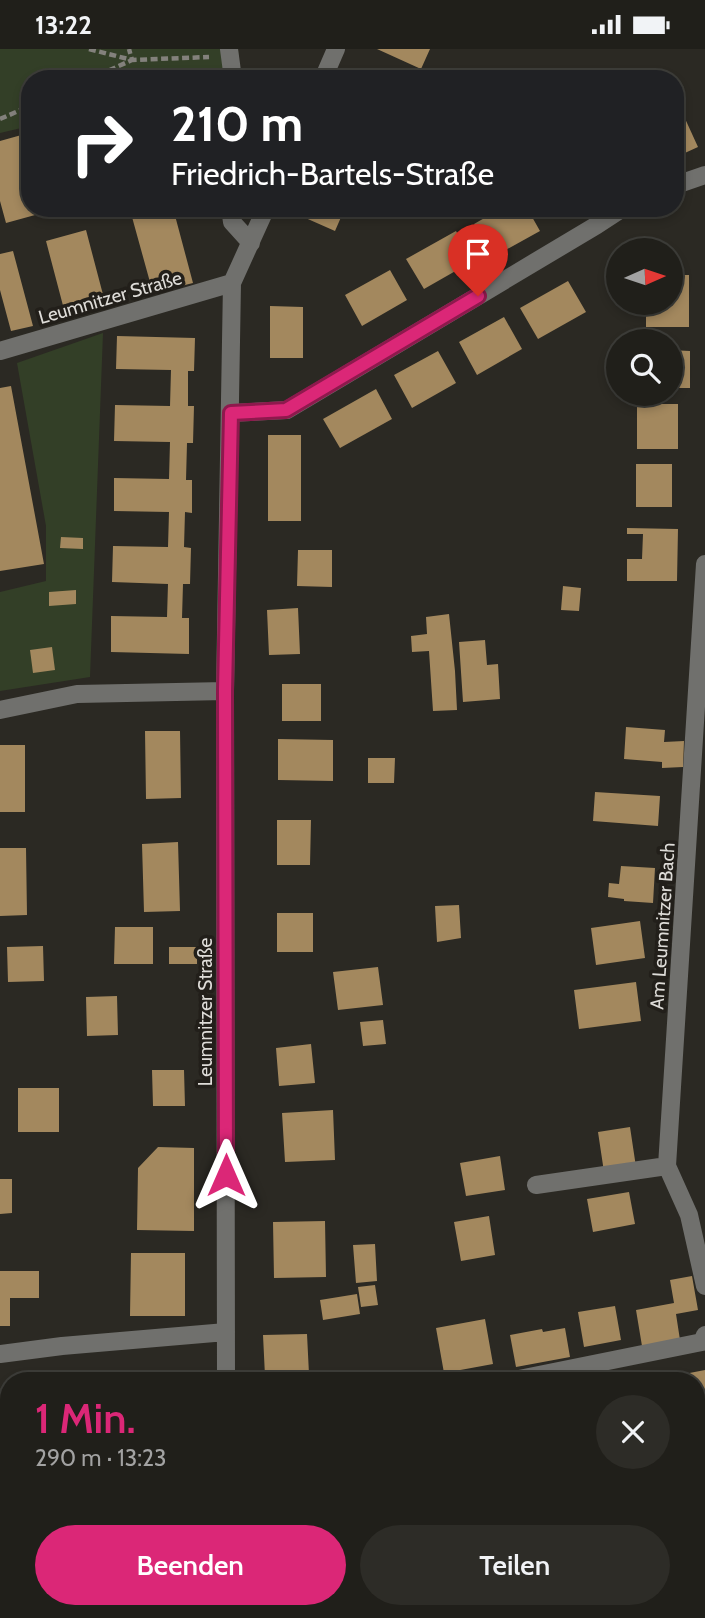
<!DOCTYPE html>
<html lang="de">
<meta charset="utf-8">
<style>
body{margin:0;font-family:Cabin,sans-serif;background:#2d2c27;color:#f1f3f6;height:100vh;display:flex;flex-direction:column;font-size:26px;white-space:nowrap}
*{box-sizing:border-box;margin:0}
p{font-size:23px;color:#a2a2a2}
.icon{flex:none;width:38px;height:38px;fill:none;stroke:currentColor;stroke-width:2;stroke-linecap:round;stroke-linejoin:round}
.map{position:relative;flex:1;overflow:hidden}
.drawer{position:absolute;left:0px;top:1323px;width:705px;height:247px;display:flex;flex-direction:column;background:#201f1a;border-radius:28px 28px 0 0;box-shadow:0 4px 10px #0003,0 0 0 2px #3d3d39}
.drawer>*{flex:none}
.top-card{position:absolute;left:21px;top:21px;width:663px;height:147px;border-radius:28px;box-shadow:0 4px 10px #0003,0 0 0 2px #3d3d39;background:#202124;color:#fff;overflow:hidden}
.needle{width:46px;rotate:87deg}
.controls{position:absolute;left:606px;top:189px;display:grid;gap:14px}
.controls a{display:grid;place-items:center;width:77px;height:77px;border-radius:50%;background:#201f1a;box-shadow:0 4px 10px #0003,0 0 0 2px #3d3d39;font-size:35px}
.pin{position:absolute;display:grid;place-items:center;width:60px;height:60px;color:#fff;margin:-72px -30px;border-radius:50% 50% 50% 0;rotate:-45deg;box-shadow:0 0 7px #0007}
.pin .icon{rotate:45deg}
.me{position:absolute;width:77px;margin:-38px;rotate:0deg;stroke-linejoin:round;filter:drop-shadow(0 0 5px #0008)}
.turn{display:flex;align-items:center;gap:24px;height:147px;padding:0 35px;font-size:32px}
.turn .icon{width:91px;height:91px;stroke-width:2.5}
.turn b{display:block;font-size:49px;line-height:60px}
.round{display:grid;place-items:center;flex:none;width:74px;height:74px;border-radius:37px;background:#2d2c27}
.head{display:flex;align-items:center;justify-content:space-between;height:119px;padding:0 35px}
h1{font-size:42px;font-weight:600;line-height:52px;color:#db2777}
.button{display:flex;gap:14px;margin-top:auto;padding:14px 35px}
.button a{flex:1;height:80px;border-radius:42px;background:#db2777;color:#fff;font-size:28px;font-weight:600;line-height:80px;text-align:center}
.button a+a{background:#2d2c27;color:#f1f3f6}
.status{display:flex;justify-content:space-between;align-items:center;height:49px;padding:0 35px;background:#201f1a;direction:ltr}
.status svg{height:19px;fill:currentColor}
.map>svg:first-child{display:block}
.green{fill:#333f27}
.building{fill:#a3885e}
.lines{fill:none;stroke-linecap:round;stroke-linejoin:round}
.path{stroke:#83817c;stroke-width:4.5;stroke-dasharray:7 3.5;stroke-linecap:butt}
.minor{stroke:#70706d;stroke-width:18}
.route-casing{stroke:#8e194d;stroke-width:18}
.route{stroke:#db2777;stroke-width:12}
.labels{text-anchor:middle;stroke-width:7;stroke-linejoin:round;paint-order:stroke}
.street-label{font-size:19px;fill:#dedcd8;stroke:#221f1a}
</style>
<div class="status"><b>13:22</b><svg viewBox="0 0 49 12"><path d="M0 12V9h3v3zM5 12V6h3v6zM10 12V3h3v9zM15 12V0h3v12zM26 1h20v11H26zM47 4h2v5h-2z"/></svg></div>
<div class="map">
<svg width="705" height="1569" viewBox="0 0 705 1569">
<rect width="100%" height="100%" fill="#2b2923"/>
<path class="green" d="M0,0H238L240,30H30V77L0,84Z
M103,284L90,628L0,642V543L46,532V477L17,314Z"/>
<path class="building" d="M377,0H430L421,20Z
M682,63L698,98L676,108V66Z
M25,85L30,103V159H45L46,163L6,174L0,152V92Z
M163,159H173L193,234L153,244L132,168Z
M304,159H345L335,182L301,167Z
M502,159H527L540,182L493,208L474,175Z
M86,181L106,257L66,268L46,192Z
M456,182L473,212L424,240L406,210Z
M13,202L33,277L11,282L0,241V205Z
M390,221L407,251L362,277L345,246Z
M670,226H689V278H646V254H670Z
M568,232L586,263L538,290L520,259Z
M270,257L303,258V309H270Z
M504,268L522,300L477,326L459,293Z
M117,287L195,289L194,322H188V357H194L193,394H187L186,431H192V464L185,463L184,498L191,499L190,535H183L182,569H189V605L111,603V567L167,568L168,535L112,533L113,497L168,498L169,463L114,462V429L169,430L170,393L114,392L115,356L170,357L171,321L116,320Z
M670,301L690,302V339H670Z
M438,302L456,334L412,359L394,326Z
M11,337L44,515L0,522V339Z
M376,340L392,370L340,399L323,370Z
M637,355H678V400H637Z
M268,386H301V472H268Z
M636,415H672V458H636Z
M627,479L678,480L677,532H627V510H642L643,485H627Z
M61,488L83,489V500L60,499Z
M298,501H332V538L297,537Z
M563,537L581,539L579,562L561,561Z
M76,541V555L49,557V543Z
M298,559L300,605L269,606L267,561Z
M449,565L455,622L457,661L433,662L429,602L412,603L411,587L427,585L426,568Z
M485,591L487,616L498,615L500,650L463,653L459,593Z
M52,598L55,621L33,624L30,601Z
M282,635H321V672H282Z
M626,678L665,681L664,693L684,692L683,718L662,719V713L624,710Z
M145,682H180L181,749L146,750Z
M278,690L333,691V732L278,731Z
M0,696H25V763H0Z
M368,709H395L394,734H368Z
M595,743L660,747L658,777L593,772Z
M277,771H311L310,816H277Z
M178,793L180,862L144,863L142,795Z
M0,799H26L27,866L0,867Z
M621,817L655,819L653,854L624,852V850L608,848L609,834L619,835Z
M459,856L461,889L437,893L435,857Z
M277,864H313V903H277Z
M640,872L645,909L596,916L591,879Z
M115,878H153V915H114Z
M43,897L44,932L8,933L7,898Z
M169,898H197V915H169Z
M378,918L383,956L338,961L333,923Z
M636,933L641,972L579,980L574,941Z
M117,947L118,986L87,987L86,948Z
M383,971L386,995L363,997L360,973Z
M311,995L315,1034L279,1037L276,999Z
M152,1021H184L185,1057H153Z
M18,1039H59V1083H18Z
M333,1061L335,1111L285,1113L282,1064Z
M630,1078L636,1118L604,1123L598,1083Z
M158,1098L194,1099V1182L137,1181L138,1119Z
M500,1107L505,1141L466,1147L460,1114Z
M0,1130H12V1164L0,1165Z
M629,1143L635,1175L593,1183L587,1150Z
M489,1167L495,1206L461,1212L454,1173Z
M325,1172L326,1228L274,1229L273,1173Z
M375,1195L377,1232L356,1234L353,1196Z
M131,1204H185V1267H130Z
M0,1222H39V1249H10V1277H0Z
M692,1227L698,1261L676,1265L680,1291L642,1297L636,1261L674,1254L670,1231Z
M375,1236L378,1256L361,1258L358,1238Z
M357,1245L360,1265L323,1271L320,1251Z
M615,1257L621,1291L584,1298L578,1263Z
M485,1270L493,1315L444,1324L436,1279Z
M565,1279L570,1308L516,1318L510,1286L542,1280L543,1283Z
M307,1285L309,1325L265,1327L263,1286Z
M705,1321V1354L696,1356V1332H675L674,1327Z
M184,1325V1332H147V1327Z
M0,1433H9V1456H0Z
M0,1465H9V1503L0,1504Z
M9,1558V1561H41L42,1569H4V1559Z
M70,1561H116V1564H107V1569H71Z
M142,1561H178V1569H143Z"/>
<g class="lines">
<path class="path" d="M89,0L132,11L209,8
M90,30L132,11L129,0
M0,70L30,57"/>
<path class="minor" d="M229,0L233,30
M323,30L336,0
M676,136L705,126
M230,159L232,173L251,194
M0,302L232,234
M231,364L287,361L597,176L623,159
M705,515L667,1117L689,1166L705,1237
M0,661L77,645L225,642
M536,1136L667,1117
M0,1305L62,1297L226,1283
M519,1330L702,1293L705,1286
M226,1332L225,642L232,234L266,159
M0,1527L9,1526
M225,1569V1561"/>
</g>
<g class="lines">
<defs>
<path id="route" d="M226,1126L225,642L231,364L286,361L478,247"/>
</defs>
<use href="#route" class="route-casing"/>
<use href="#route" class="route"/>
</g>
<g class="labels">
<g class="street-label">
<text transform="translate(110 248) rotate(-16)" y="7">Leumnitzer Straße</text>
<text transform="translate(662 877) rotate(-86)" y="7">Am Leumnitzer Bach</text>
<text transform="translate(205 963) rotate(-90)" y="7">Leumnitzer Straße</text>
</g>
</g>
</svg>
<div class="controls">
<a><svg class="needle" viewBox="-14 -14 28 28"><path d="M0-13l5 13h-10z" fill="#e53935"/><path d="M0 13l5-13h-10z" fill="#a2a2a2"/></svg></a>
<a><svg class="icon" aria-label="search" viewBox="0 0 24 24"><circle cx="10" cy="10" r="6"/><path d="M15 15l6 6"/></svg></a>
</div>
<div class="pin" style="left:478px;top:247px;background:#d93025"><svg class="icon" aria-label="arrive" viewBox="0 0 24 24"><path d="M6 21V4h12l-3 4 3 4H6"/></svg></div>
<svg class="me" style="left:226px;top:1126px" viewBox="-20 -20 40 40"><path d="M0-17L14 15 0 8-14 15z" fill="#db2777" stroke="#fff" stroke-width="4"/></svg>
<div class="top-card">
<div class="turn"><svg class="icon" aria-label="right" viewBox="0 0 24 24"><path d="M7 20v-9h11M14 6l5 5-5 5"/></svg><div><b>210 m</b>Friedrich-Bartels-Straße</div></div>
</div>
<section class="drawer">
<div class="head"><div><h1>1 Min.</h1><p>290 m · 13:23</p></div><a class="round"><svg class="icon" aria-label="close" viewBox="0 0 24 24"><path d="M6 6l12 12M18 6L6 18"/></svg></a></div>
<div class="button"><a>Beenden</a><a>Teilen</a></div>
</section>
</div>
